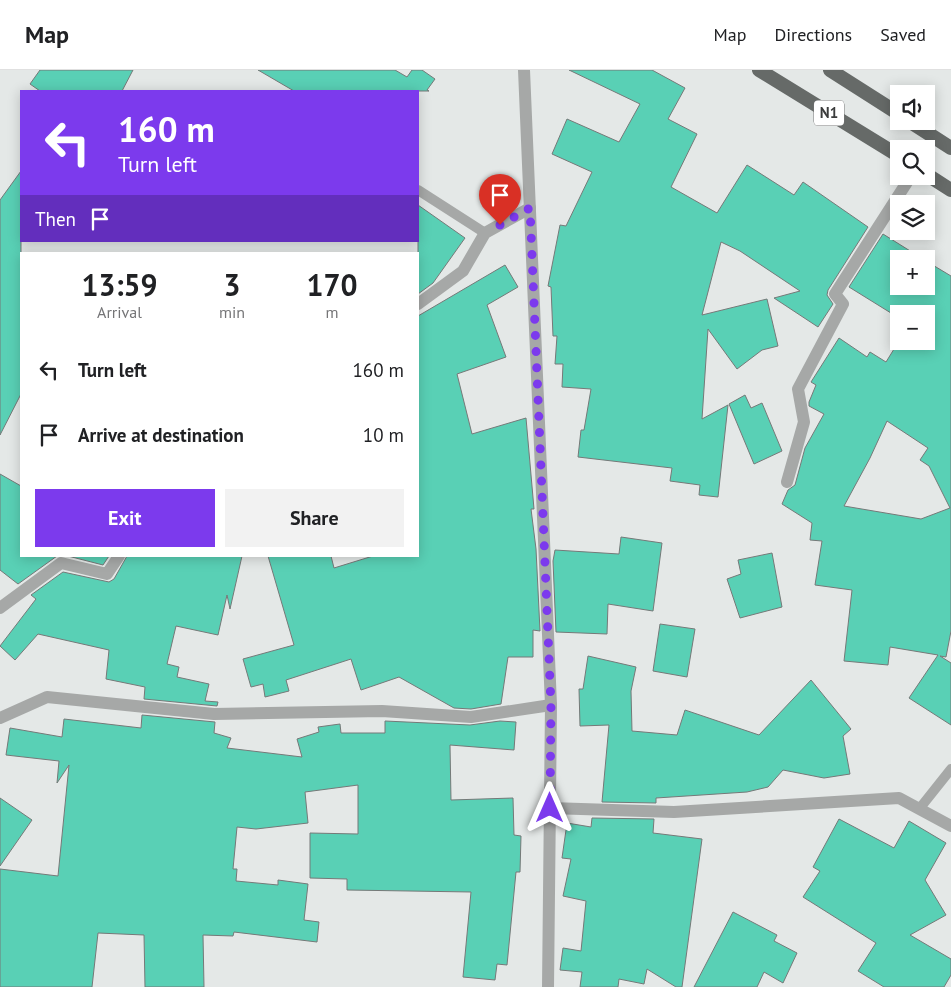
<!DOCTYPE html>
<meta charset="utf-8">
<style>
body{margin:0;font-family:"PT Sans",sans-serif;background:#f2f2f2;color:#202124;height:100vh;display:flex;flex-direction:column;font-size:19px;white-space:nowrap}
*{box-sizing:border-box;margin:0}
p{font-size:16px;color:#757577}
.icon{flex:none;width:28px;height:28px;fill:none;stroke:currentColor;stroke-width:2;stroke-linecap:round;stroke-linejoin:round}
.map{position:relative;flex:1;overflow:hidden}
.sheet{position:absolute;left:20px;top:182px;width:399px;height:305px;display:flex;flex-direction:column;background:#fff;border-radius:0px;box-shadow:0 2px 12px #0003}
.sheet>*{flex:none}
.top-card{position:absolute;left:20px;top:20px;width:399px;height:152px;border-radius:0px;box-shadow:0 2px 12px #0003;background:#7c3aed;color:#fff;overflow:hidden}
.buttons{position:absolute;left:890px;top:15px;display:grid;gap:10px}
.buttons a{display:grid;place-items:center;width:45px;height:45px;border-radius:0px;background:#fff;box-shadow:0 2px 12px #0003;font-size:25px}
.pin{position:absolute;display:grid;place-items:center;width:42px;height:42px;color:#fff;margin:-51px -21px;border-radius:50% 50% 50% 0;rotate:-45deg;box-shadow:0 0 5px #0007}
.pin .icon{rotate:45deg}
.me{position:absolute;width:55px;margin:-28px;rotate:0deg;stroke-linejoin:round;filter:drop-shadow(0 0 4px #0008)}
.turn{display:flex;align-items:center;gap:18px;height:105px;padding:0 15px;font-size:22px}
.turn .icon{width:65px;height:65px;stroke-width:2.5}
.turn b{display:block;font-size:35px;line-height:42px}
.then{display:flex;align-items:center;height:48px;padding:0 15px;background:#0003;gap:10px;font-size:19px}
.eta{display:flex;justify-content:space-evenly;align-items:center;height:85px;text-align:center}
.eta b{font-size:30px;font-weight:700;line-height:35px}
.button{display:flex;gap:10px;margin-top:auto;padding:10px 15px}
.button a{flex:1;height:58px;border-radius:0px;background:#7c3aed;color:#fff;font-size:20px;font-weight:700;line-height:58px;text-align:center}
.button a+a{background:#f2f2f2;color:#202124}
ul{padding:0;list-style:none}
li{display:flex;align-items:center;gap:15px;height:65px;padding:0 15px}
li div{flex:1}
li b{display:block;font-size:19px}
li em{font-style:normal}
header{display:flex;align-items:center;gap:30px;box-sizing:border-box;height:70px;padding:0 25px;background:#fff;border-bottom:1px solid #e0e0e0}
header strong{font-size:24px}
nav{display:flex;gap:28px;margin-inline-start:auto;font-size:18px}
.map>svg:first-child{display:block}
.building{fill:#59d0b5;stroke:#757978;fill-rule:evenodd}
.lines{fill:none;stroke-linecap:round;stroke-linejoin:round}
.service{stroke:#a6a8a7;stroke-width:10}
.minor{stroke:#a6a8a7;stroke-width:12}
.tertiary{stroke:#a6a8a7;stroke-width:12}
.trunk{stroke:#666a68;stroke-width:14}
.route{stroke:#7c3aed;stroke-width:9;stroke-dasharray:0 16.2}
.labels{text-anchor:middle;stroke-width:4;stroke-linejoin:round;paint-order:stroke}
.shield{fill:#fff;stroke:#767676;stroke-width:1}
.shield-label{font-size:15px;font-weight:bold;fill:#3b3c3c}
</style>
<header>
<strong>Map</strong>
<nav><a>Map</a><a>Directions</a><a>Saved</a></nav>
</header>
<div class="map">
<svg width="951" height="917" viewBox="0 0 951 917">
<rect width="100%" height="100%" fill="#e4e8e7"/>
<path class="building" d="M40,0H133L122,21H40L30,14Z
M258,0H395L407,7L412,0H422L435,9L427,20L429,21H294Z
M569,0H652L685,18L668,49L697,64L671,117L717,143L747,95L794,125L803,112L868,157L828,220L827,225L833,234L818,257L774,228L800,221L740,181L721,172L702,245L767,229L778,276L762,280L737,299L708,259L702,349L728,335L718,427L699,425L700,415L670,411L672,398L578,387L581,360H584L591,319L562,317L563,294H555L557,266H553L551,217L548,216L560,155L566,156L592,102L552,84L567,49L619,72L640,34Z
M21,101V324L0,365V130Z
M418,135L465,168L433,213L418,224Z
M883,164L923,189H899V216H926V191L951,206V561L946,587L940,586L951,593V655L909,628L938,585L890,577L888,595L844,591L852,520L815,515L822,471L810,470L812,453L782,434L788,420L795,415L805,378L824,344L809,336V332L816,315L811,312L839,268L867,287L870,282L886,292L899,271H926V244H899V248L849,217ZM887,351L928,378L920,390L929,396L950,438L921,449L844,436L870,388Z
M505,195L518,217L487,235L506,287L457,304L472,364L526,348L534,439H531L536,479L540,561L533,560V587H508L501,634L471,639L454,638L399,607L361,620L351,589L286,610L289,621L265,627L263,614L251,617L243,589L294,575L268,486H331L334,498L373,486H418V246Z
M745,325L751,338L762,333L782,381L754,394L729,334Z
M0,404L21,416V486H57L18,514L0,500Z
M621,467L662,473L653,541L608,534L607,564L556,562L553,491L555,480L619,484Z
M772,483L782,537L740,548L727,509L741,504L738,490Z
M68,486H109L103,495Z
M127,486H242L230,539L227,525L218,565L176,556L167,594L179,597L177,607L209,614L205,631L218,632L217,636L144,629L145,617L106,609L109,580L38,564L15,590L0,576L36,529L31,525L63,502L109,512L114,509Z
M660,554L695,559L687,607L653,601Z
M588,586L636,597L631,621L632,661L677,665L685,640L759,665L811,610L851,659L843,666L850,704L824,708L783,700L768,717L747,722L656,728V733L602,732L609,655L580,656L579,619H583Z
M142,645L215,652L214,663L231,668L227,678L302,687L297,669L319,662L318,657L340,654L341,663H385V651L470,655L500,651L516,652L514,680L450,675L451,730L513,728L514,765L521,766L520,802H516L507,895L497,894L495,910L463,907L471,822L347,820V809L310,808V763L358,764V715L305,722L308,753L256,759L237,757L233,799H237L236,811L278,815V810L308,814L304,850L319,852L317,872L234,862L233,866L203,865L204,917H145L144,865L98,863L92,917H0V799L58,806L69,695L57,713L59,691L6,685L10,658L62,667L64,649L141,658Z
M0,728L32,750L0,796Z
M592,748L654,749L653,763L702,769L682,917H676L647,899L644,914L619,909L618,917H580L582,902L560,900L563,878L581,881L586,831L563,826L571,789L562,788L567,753L591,757Z
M839,749L894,778L909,751L946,773L925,810L946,845L910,865L951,889V905L944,917H884L858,901L876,873L803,827L820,801L813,797Z
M733,842L777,865L774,871L797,883L783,913L764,902L757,917H694Z"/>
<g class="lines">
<path class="service" d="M418,120L485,163
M920,738L951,699"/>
<path class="minor" d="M418,234L463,201L485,163L530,138
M787,412L804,352L798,319L843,234L835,224L911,106
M0,538L61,493L107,504L119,486
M0,648L47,627L214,644L382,641L471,647L551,635
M550,738L674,742L899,728L951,756"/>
<path class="tertiary" d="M524,0L551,635L548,917"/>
<path class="trunk" d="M759,0L899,86
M830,0L899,44
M909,51L951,78
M926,104L951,120"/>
</g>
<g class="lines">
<path class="route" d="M500,155L530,138L551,635L550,738"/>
</g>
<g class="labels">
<rect class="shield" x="814" y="30.5" width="30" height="25" rx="4"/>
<g class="shield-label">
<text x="829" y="48">N1</text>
</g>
</g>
</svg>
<div class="buttons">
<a><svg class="icon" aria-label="sound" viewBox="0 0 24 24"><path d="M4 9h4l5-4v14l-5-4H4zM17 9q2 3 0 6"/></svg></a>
<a><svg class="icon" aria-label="search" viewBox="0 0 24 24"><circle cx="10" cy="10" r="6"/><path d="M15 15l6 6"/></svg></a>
<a><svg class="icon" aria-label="layers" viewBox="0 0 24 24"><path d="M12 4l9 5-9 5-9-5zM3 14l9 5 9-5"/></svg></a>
<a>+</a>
<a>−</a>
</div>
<div class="pin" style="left:500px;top:155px;background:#d93025"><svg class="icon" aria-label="arrive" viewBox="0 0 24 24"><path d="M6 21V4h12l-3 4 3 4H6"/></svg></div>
<svg class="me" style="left:550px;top:738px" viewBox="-20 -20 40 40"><path d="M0-17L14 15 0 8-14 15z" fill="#7c3aed" stroke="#fff" stroke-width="4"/></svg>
<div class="top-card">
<div class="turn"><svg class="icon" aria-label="left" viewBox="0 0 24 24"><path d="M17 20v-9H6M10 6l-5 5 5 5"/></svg><div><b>160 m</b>Turn left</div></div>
<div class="then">Then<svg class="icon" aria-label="arrive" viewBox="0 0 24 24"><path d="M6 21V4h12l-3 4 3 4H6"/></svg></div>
</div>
<section class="sheet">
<div class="eta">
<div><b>13:59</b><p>Arrival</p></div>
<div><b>3</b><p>min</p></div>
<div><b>170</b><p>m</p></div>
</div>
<ul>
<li><svg class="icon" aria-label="left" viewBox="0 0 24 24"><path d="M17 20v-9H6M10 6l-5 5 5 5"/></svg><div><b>Turn left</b></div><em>160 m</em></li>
<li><svg class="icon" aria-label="arrive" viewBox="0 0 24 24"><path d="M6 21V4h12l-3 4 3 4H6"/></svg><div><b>Arrive at destination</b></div><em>10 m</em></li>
</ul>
<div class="button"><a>Exit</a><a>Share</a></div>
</section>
</div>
